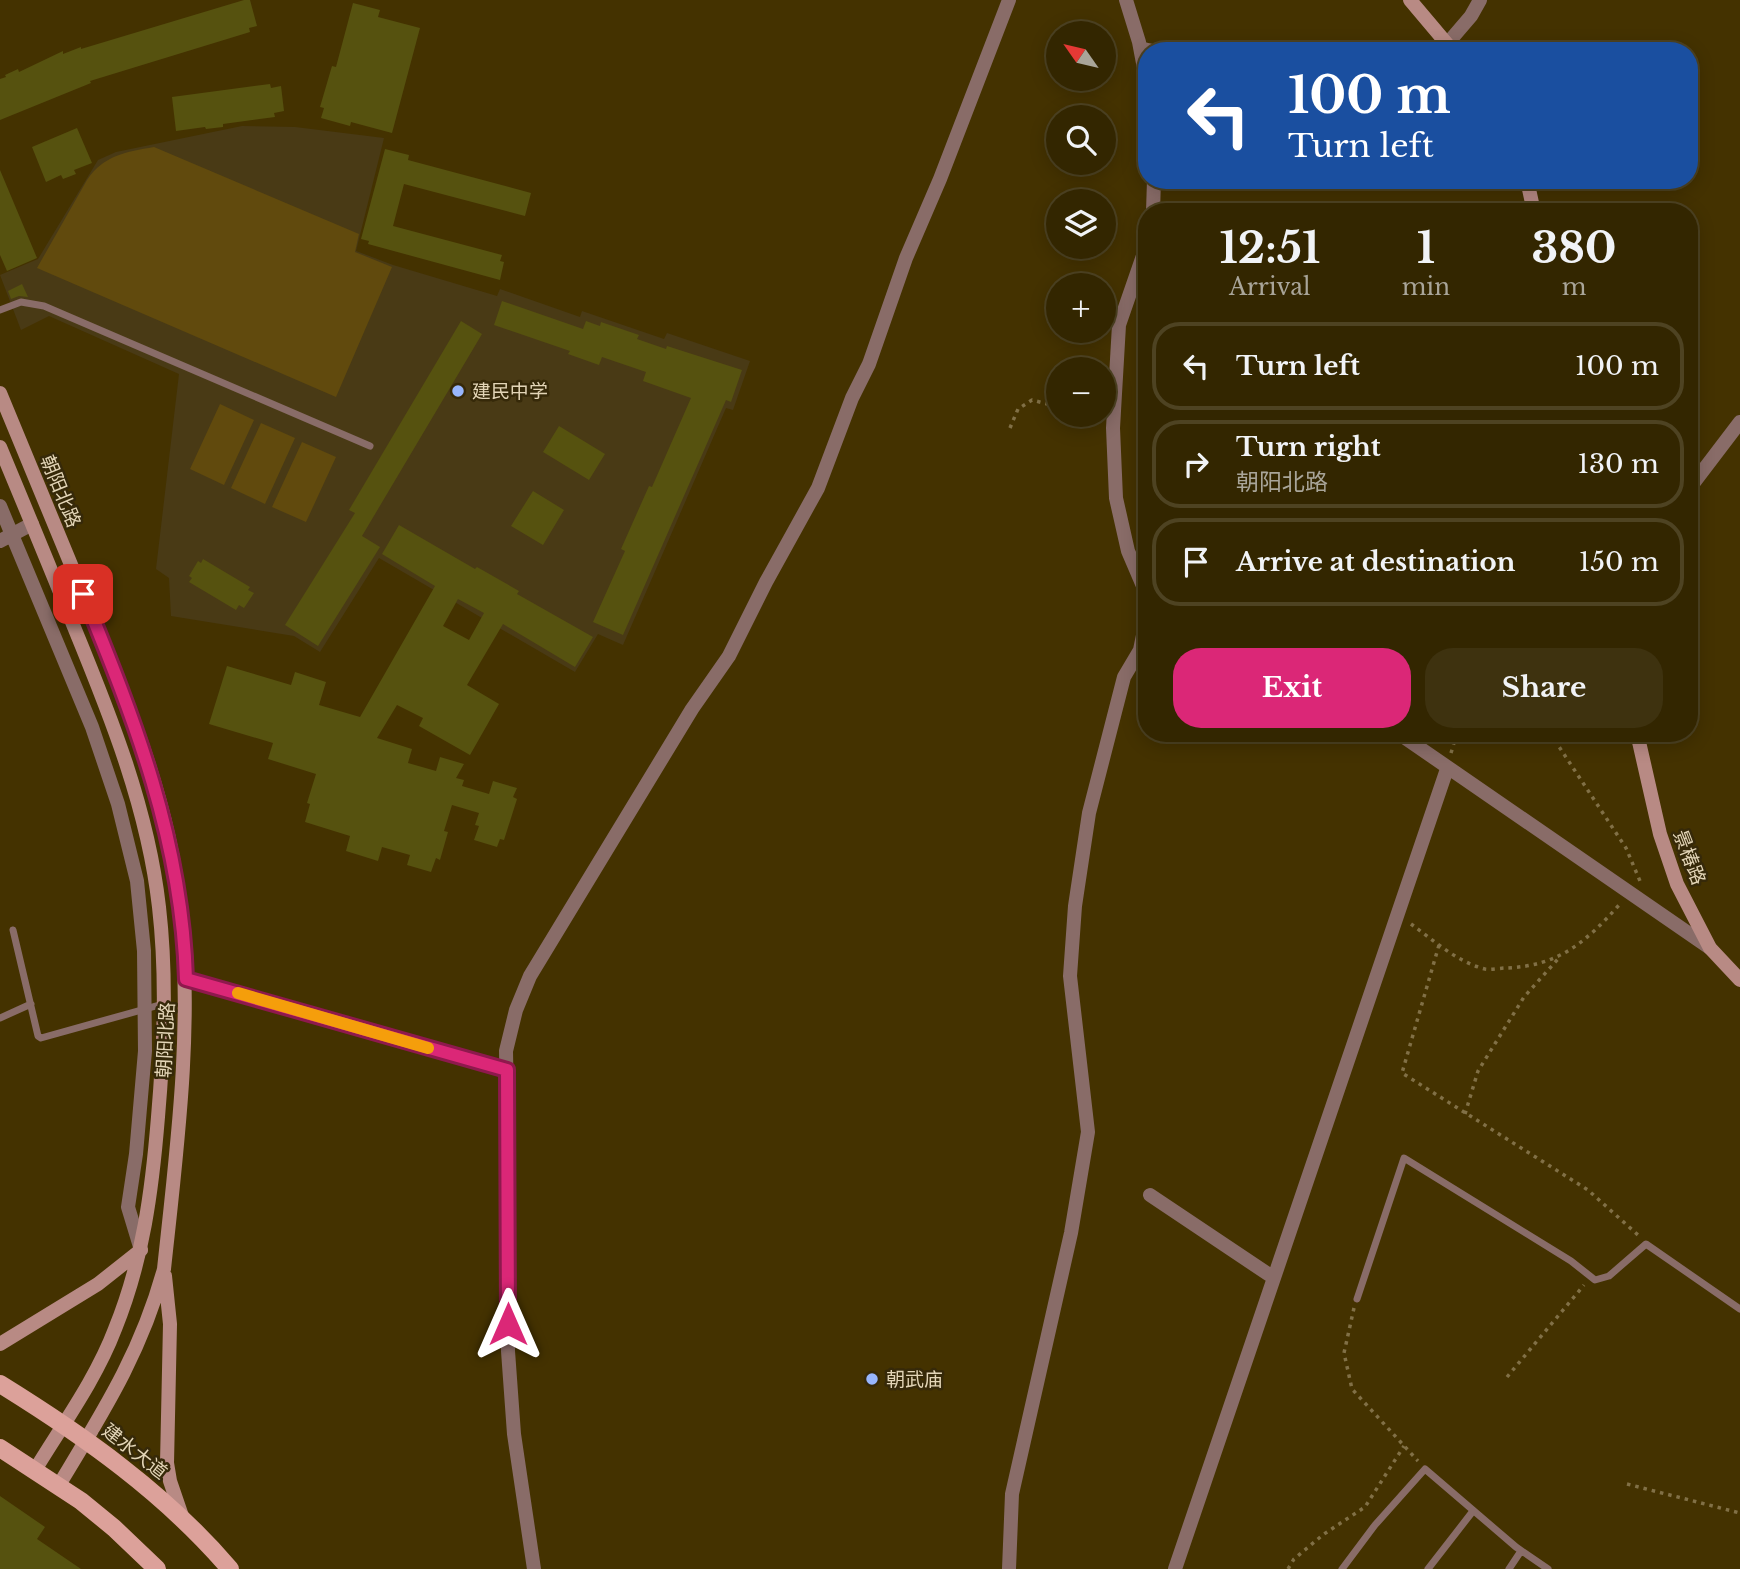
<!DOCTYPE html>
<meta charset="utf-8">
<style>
body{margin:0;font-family:"Libre Baskerville","Noto Sans SC",serif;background:#3e320f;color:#f1f3f6;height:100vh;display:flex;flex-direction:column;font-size:26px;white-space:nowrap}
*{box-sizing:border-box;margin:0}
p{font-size:23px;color:#a9a599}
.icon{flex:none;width:38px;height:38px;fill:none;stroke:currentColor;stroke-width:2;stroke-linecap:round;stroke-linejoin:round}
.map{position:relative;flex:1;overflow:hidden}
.sheet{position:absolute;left:1138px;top:203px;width:560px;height:539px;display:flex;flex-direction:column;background:#332600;border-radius:28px;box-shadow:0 4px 18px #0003,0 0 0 2px #4e4322}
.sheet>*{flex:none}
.hud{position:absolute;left:1138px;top:42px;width:560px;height:147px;border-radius:28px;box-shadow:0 4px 18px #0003,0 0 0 2px #4e4322;background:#1a4fa0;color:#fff;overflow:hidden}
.needle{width:46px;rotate:304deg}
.fabs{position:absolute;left:1046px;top:21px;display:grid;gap:14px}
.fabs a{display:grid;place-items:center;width:70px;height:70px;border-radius:50%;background:#332600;box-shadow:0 4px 18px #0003,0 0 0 2px #4e4322;font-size:35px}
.pin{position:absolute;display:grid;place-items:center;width:60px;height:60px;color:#fff;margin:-30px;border-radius:14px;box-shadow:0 4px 10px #0006}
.me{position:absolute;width:77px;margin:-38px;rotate:0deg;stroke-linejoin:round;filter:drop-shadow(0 0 5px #0008)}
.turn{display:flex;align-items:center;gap:24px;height:147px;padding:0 35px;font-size:32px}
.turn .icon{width:91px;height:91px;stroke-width:2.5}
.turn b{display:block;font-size:49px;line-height:60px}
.eta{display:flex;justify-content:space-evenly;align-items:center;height:119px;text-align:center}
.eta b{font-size:42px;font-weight:700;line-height:49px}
.action{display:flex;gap:14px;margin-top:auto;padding:14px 35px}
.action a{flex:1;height:80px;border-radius:28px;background:#db2777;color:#fff;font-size:28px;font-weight:700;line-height:80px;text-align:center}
.action a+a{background:#3e320f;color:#f1f3f6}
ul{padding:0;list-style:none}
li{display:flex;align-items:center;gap:21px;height:88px;margin:0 14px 10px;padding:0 21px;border:4px solid #4e4322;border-radius:28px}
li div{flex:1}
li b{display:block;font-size:26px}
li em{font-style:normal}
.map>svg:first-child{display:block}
.built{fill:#493a15}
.green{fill:#614a0d}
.building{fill:#56520f;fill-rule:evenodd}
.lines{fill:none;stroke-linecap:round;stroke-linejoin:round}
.path{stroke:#817046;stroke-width:3.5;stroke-dasharray:3.5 5;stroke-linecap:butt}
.lane{stroke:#896c68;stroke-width:7}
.street{stroke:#896c68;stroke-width:14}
.secondary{stroke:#b88a84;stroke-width:14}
.primary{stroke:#dca19a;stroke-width:18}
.route-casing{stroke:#8e194d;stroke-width:18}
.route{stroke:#db2777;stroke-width:12}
.slow{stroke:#f59e0b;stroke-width:12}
.poi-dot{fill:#98b6fd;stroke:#362909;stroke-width:2.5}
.labels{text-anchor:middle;stroke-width:5;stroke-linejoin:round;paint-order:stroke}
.poi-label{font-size:19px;fill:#e3d5b7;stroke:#362909;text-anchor:start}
.street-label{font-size:19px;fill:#e3d5b7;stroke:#362909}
</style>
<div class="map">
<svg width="1740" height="1569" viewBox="0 0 1740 1569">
<rect width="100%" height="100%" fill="#443200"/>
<path class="built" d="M242,126L295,127L384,138L356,251L393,265L497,296L500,289L580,317L582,311L664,339L667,333L750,361L733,410L726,408L623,645L598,634L575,672L379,558L320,652L294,636L171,616L169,578L156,569L179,374L49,316L21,330L0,275L38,259L98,160L116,152Z"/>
<path class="green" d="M154,147L359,234L355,252L392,267L336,397L37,268L87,180C104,155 126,152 154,147Z
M220,404L254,420L224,485L190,469Z
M261,423L295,438L265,504L231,488Z
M302,442L336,457L306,522L272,507Z"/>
<path class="building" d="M244,0H250L257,26L249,28L250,32L90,81L91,83L0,120V79L6,77L5,75L18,69L19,72L63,51V54L81,47V49Z
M353,3L380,10L378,17L420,28L392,133L351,122L350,126L321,118L324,108L320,107L332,66L336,67Z
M270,84L271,88L281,86L284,111L274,113L275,117L223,124V127L206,129L205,127L176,131L172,97Z
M77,128L92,163L74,170L76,174L63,179L61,175L46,182L32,147Z
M385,149L409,155L408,160L531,193L525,216L404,184L393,226L502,255L500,261L504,262L500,280L368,244L369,241L361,239Z
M0,170L37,258L7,271L0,255Z
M22,284L28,297L19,296L11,299L8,291Z
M502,301L583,329L586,321L600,326L601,322L639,335L637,339L666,349L667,346L742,370L731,402L726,400L623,635L593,622L625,551L621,549L649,486L652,487L691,398L643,381L646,372L602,357L599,365L568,354L570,351L494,325Z
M461,321L482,334L362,536L380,547L318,646L285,625L355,513L349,510Z
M559,426L605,454L589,480L543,452Z
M533,491L564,510L543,545L511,526Z
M399,525L475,569L477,567L519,591L517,594L593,637L575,667L503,624L467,685L499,704L470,755L419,726L423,718L397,705L377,738L412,749L408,763L436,771L440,757L464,764L456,778L464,780L462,786L489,794L493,781L517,788L513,797L517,799L504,840L500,839L497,847L474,840L479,826L475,825L479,813L452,805L444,831L448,832L440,860L436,858L431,872L407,865L410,855L382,847L378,861L346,851L350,836L305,822L310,804L307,803L316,774L268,759L273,743L209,724L227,666L291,685L295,672L326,682L319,705L360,717L435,586L382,554ZM458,599L484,613L469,640L443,626Z
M203,559L250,587L248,590L254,593L244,608L239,605L236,610L189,582L192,578L189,576L198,561L201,563Z
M0,1496L45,1527L37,1539L81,1569H0Z"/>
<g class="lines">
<path class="path" d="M1083,415L1101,416
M1010,428L1018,409L1032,400L1059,407
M1550,733L1626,848L1640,881
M1451,753L1457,733
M1411,924C1433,940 1457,962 1485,969C1491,970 1500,968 1506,968C1559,966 1586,942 1620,904
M1439,945L1402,1073L1588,1190L1638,1235
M1465,1114L1478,1071L1524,997L1558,959
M1354,1308L1344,1353L1352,1389L1418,1461
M1507,1377L1584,1285
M1627,1484L1740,1513
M1288,1569L1294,1559L1324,1534L1365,1507L1404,1446"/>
<path class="lane" d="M1141,45L1168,51
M0,310L21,302L44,306L370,446
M13,930L38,1036L41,1038L163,1004
M0,1018L31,1004
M1357,1299L1404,1158L1571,1261L1595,1280L1609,1276L1646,1244L1740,1309
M1342,1569L1375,1525L1425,1469L1516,1547L1548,1569
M1428,1569L1473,1511
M1509,1569L1521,1551"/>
<path class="street" d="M1126,0L1139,42L1146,79
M1447,44L1471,16L1480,0
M1153,212L1154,180
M1146,247L1119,325L1113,428L1116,498L1128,551L1146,593
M1689,489L1740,422
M0,506L92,727L118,804L137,881L144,951L145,1051L136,1154L128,1207L141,1250
M0,541L32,524
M1398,733L1710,948
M186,979L507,1070
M1150,1195L1274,1278
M534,1569L514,1434L508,1351L509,1220L506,1051L516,1010L530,976L692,709L729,656L766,582L818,488L852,398L869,364L906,258L940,179L1009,0
M1009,1569L1012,1494L1071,1233L1088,1132L1070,976L1075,906L1089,813L1124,677L1140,650L1146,621
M1175,1569L1447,769"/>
<path class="secondary" d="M1410,0L1453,51
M1527,180L1534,212
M0,393C30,466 61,540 91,613C130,707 169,803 180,905C193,1027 177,1148 164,1269C141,1353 103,1412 59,1485
M0,447C25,507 50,567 74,627C111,717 148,809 159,907C167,977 164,1047 158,1117C152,1191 143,1260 115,1329C96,1379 63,1424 35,1470
M1637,733L1660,834L1677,884L1710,948L1740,980
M165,1276L170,1324L167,1463L170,1481L183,1519
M0,1344L98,1284L141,1250"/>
<path class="primary" d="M0,1384C84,1436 165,1493 230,1569
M0,1448L81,1501L114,1528L157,1569"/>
</g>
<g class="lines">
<defs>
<path id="route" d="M83,594C135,720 182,841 186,979L507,1070L508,1324"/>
</defs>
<use href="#route" class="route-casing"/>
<use href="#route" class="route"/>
<path class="slow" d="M238,993L428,1048"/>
</g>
<g class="poi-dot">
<circle cx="458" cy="391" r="7"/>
<circle cx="872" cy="1379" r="7"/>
</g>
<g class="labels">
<g class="poi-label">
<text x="472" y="398">建民中学</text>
<text x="886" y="1386">朝武庙</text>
</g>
<g class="street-label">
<text transform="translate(61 491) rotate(68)" y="7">朝阳北路</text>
<text transform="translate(1690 857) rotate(69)" y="7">景椿路</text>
<text transform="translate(165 1040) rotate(-87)" y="7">朝阳北路</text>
<text transform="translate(135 1451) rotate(38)" y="7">建水大道</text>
</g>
</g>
</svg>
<div class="fabs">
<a><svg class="needle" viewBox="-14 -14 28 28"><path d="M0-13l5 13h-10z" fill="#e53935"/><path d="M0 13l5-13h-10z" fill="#a9a599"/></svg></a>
<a><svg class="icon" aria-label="search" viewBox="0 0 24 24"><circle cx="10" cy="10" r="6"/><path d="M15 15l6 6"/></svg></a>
<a><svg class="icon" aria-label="layers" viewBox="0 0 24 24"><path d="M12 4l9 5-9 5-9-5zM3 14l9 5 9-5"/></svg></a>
<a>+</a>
<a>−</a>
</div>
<div class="pin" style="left:83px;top:594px;background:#d93025"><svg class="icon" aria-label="arrive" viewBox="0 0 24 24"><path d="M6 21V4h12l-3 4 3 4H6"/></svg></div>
<svg class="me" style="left:508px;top:1324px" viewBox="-20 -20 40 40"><path d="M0-17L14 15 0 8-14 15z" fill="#db2777" stroke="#fff" stroke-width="4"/></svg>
<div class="hud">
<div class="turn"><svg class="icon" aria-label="left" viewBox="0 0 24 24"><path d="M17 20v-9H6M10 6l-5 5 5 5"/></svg><div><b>100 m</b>Turn left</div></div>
</div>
<section class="sheet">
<div class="eta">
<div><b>12:51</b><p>Arrival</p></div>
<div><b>1</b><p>min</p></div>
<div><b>380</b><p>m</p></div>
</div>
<ul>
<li><svg class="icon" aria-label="left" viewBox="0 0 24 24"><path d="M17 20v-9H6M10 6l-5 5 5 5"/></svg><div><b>Turn left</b></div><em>100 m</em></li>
<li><svg class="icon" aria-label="right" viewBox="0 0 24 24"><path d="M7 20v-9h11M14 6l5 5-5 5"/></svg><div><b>Turn right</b><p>朝阳北路</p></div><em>130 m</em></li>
<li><svg class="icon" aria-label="arrive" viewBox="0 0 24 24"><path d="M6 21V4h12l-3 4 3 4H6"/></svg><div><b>Arrive at destination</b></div><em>150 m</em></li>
</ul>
<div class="action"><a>Exit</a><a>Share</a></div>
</section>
</div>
